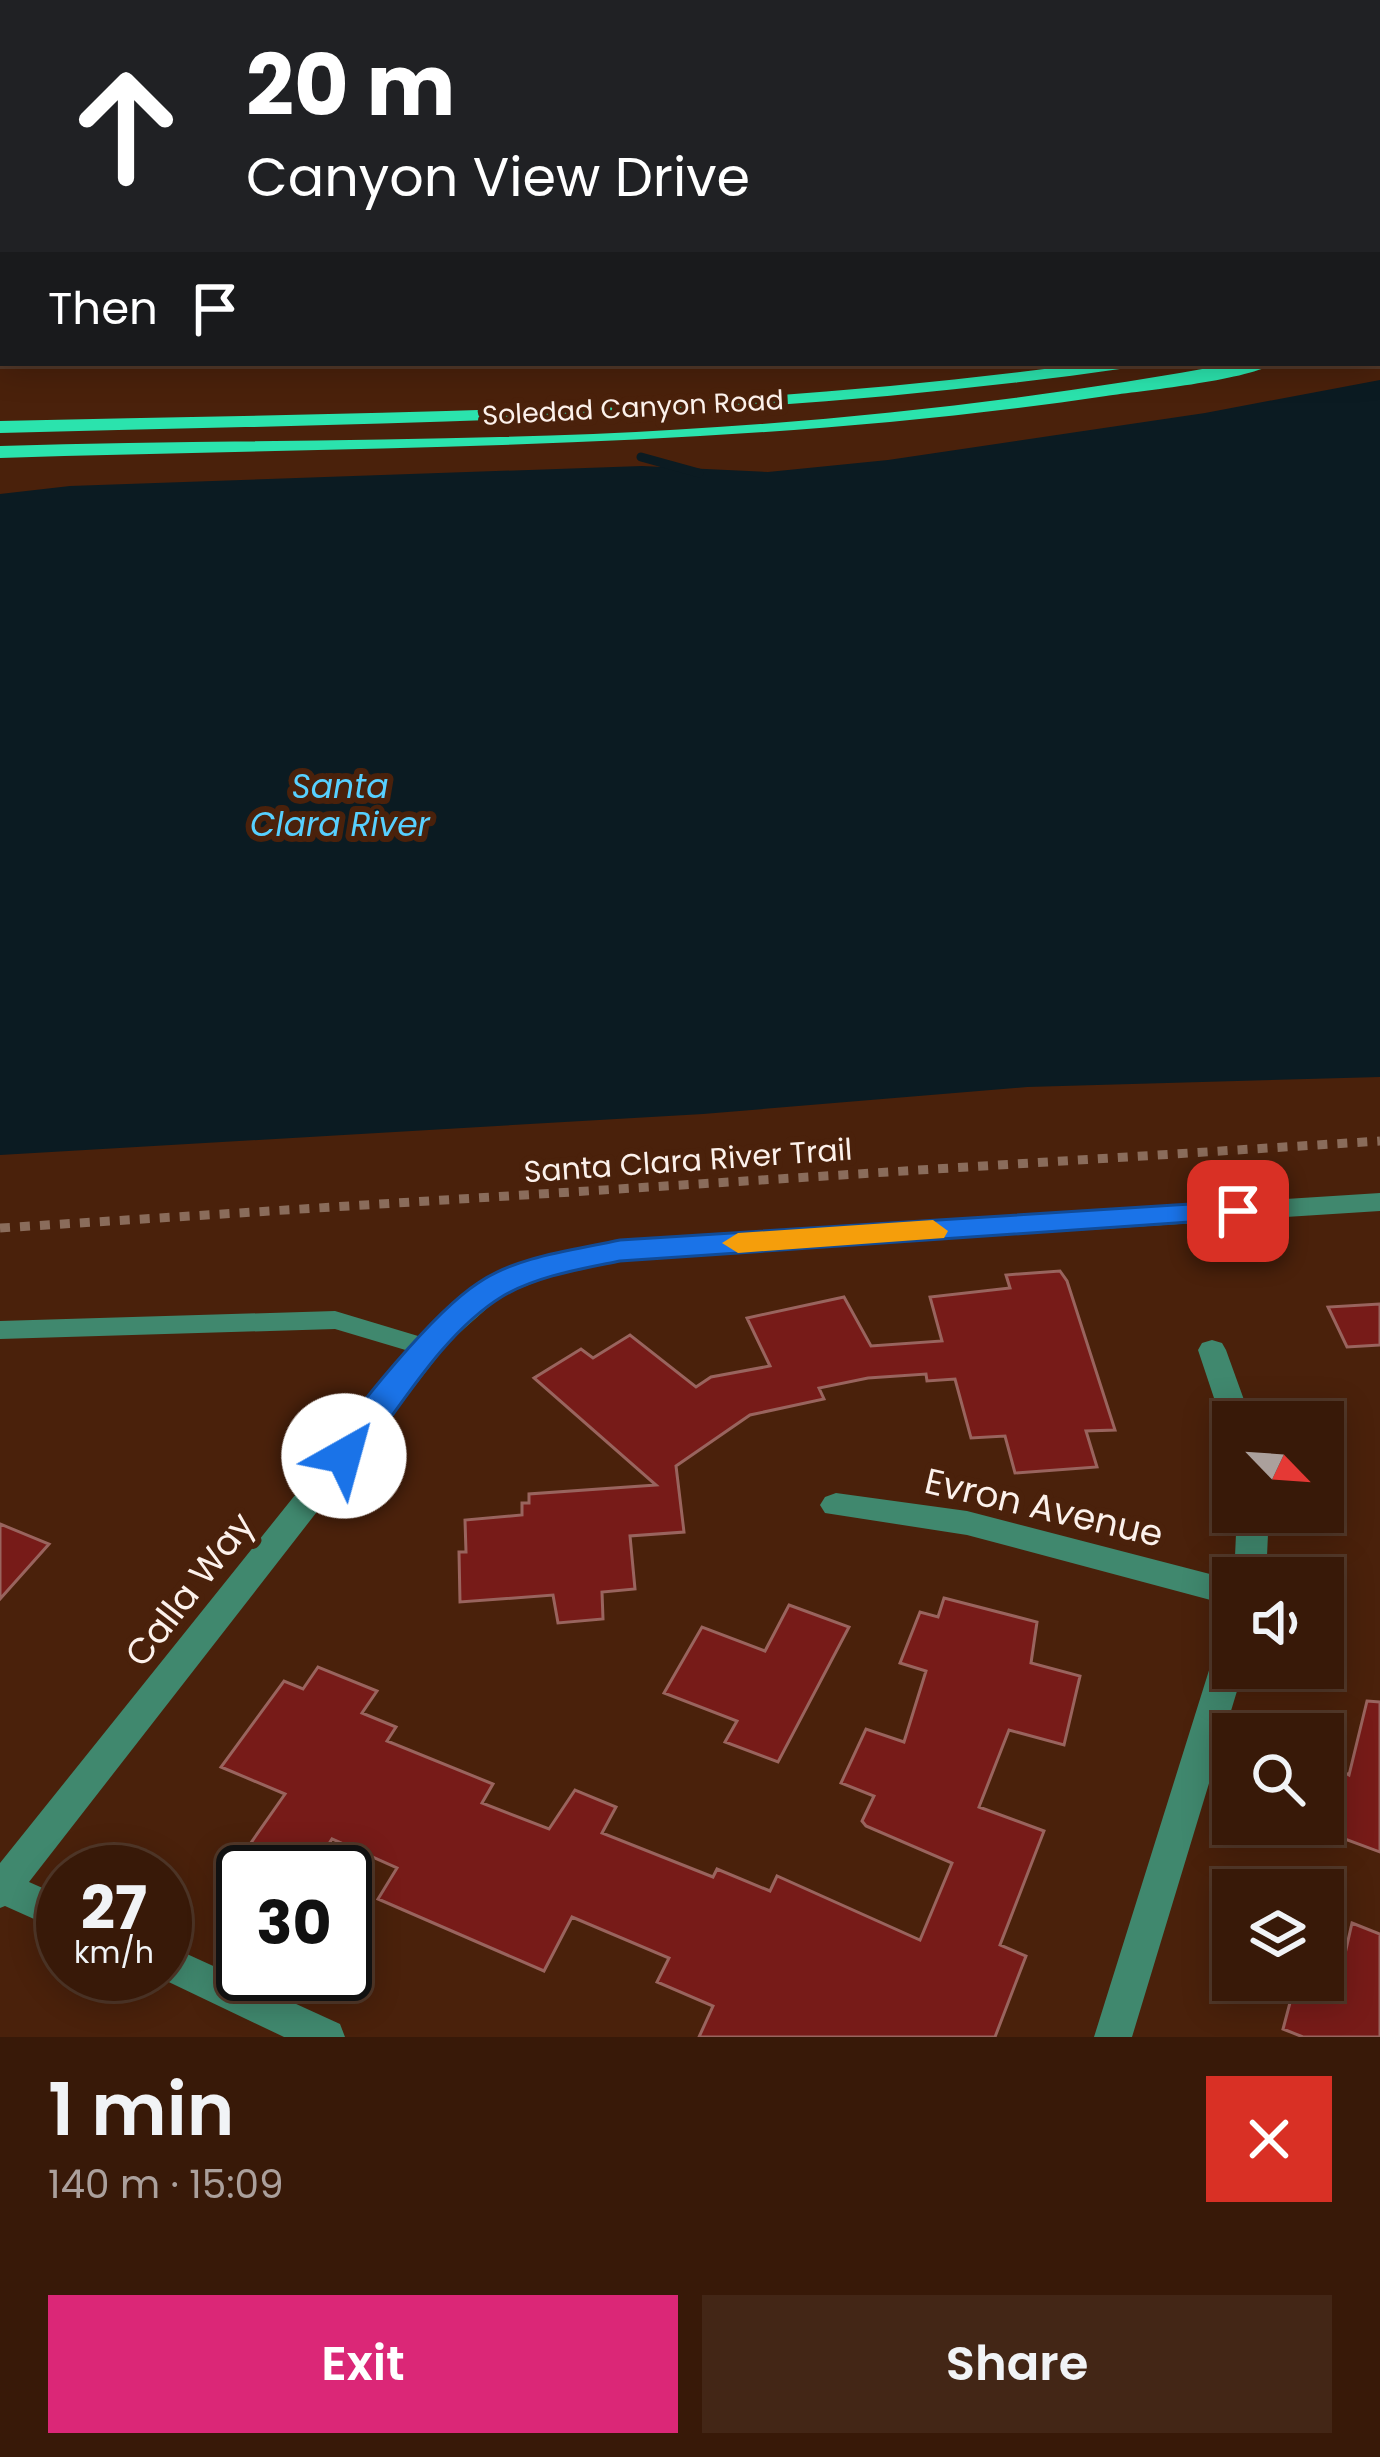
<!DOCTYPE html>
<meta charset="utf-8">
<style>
body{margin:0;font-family:Poppins,sans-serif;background:#432616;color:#f1f3f6;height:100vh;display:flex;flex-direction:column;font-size:45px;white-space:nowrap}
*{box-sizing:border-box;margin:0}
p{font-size:39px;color:#aba09c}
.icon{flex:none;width:66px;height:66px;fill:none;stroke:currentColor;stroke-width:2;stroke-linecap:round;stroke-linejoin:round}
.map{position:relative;height:2037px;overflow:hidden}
.drawer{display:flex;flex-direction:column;background:#381908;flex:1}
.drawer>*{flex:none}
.hud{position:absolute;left:0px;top:0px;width:1380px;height:366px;box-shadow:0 6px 30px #0003,0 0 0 3px #523829;background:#202124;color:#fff;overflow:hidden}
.needle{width:78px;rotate:115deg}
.tools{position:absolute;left:1212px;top:1401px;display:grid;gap:24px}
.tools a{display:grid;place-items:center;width:132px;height:132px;border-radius:0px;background:#381908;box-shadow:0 6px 30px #0003,0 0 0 3px #523829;font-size:60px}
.speed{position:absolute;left:36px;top:1845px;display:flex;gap:24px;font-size:60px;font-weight:700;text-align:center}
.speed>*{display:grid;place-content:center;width:156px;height:156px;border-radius:50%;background:#381908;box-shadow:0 6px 30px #0003,0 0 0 3px #523829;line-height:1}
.speed small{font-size:30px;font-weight:400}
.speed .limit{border:6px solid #111;border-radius:18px;background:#fff;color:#111}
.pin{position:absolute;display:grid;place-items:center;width:102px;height:102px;color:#fff;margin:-51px;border-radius:24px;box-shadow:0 6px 18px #0006}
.me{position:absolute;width:132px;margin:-66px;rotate:38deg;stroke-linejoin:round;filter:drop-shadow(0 0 9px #0008)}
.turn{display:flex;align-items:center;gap:42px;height:252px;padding:0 48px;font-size:54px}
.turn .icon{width:156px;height:156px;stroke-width:2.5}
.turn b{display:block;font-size:84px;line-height:102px}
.then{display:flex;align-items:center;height:114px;padding:0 48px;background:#0003;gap:24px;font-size:45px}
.round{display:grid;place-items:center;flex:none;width:126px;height:126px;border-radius:0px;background:#432616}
.headline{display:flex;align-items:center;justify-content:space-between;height:204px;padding:0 48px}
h1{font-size:72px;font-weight:600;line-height:90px}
.cta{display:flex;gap:24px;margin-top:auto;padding:24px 48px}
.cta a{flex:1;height:138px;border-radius:0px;background:#db2777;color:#fff;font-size:48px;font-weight:600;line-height:138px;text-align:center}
.cta a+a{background:#432616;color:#f1f3f6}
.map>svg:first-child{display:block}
.water{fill:#0b1b22}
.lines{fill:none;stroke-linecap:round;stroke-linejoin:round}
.stream{stroke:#0b1b22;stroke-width:9}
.building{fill:#771b18;stroke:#99645e;stroke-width:3}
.path{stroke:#8a6c5b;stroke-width:9;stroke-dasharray:10 10;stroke-linecap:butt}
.lane{fill:#40886e;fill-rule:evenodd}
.street{fill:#40886e;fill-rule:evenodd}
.secondary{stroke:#3bbb92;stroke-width:24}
.primary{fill:#2be3ad;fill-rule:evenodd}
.route{fill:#1a73e8;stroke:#114b97;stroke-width:3}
.slow{fill:#f59e0b}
.labels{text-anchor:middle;stroke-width:12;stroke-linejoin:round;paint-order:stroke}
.far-street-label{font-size:27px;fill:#fcf1eb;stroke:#4a210b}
.street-label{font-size:30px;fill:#fcf1eb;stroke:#4a210b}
.water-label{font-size:33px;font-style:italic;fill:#57d0ff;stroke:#4a210b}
.near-street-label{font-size:36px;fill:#fcf1eb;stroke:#4a210b}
</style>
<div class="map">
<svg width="1380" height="2037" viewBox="0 0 1380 2037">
<rect width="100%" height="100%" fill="#4a210b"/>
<path class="water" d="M1380,380V1077L1027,1087L703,1114L0,1155V494L70,486L642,466L768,472L888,460L1205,413Z"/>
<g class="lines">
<path class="stream" d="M641,457L699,473"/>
</g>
<path class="building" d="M1060,1271L1067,1281L1115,1430L1086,1431L1097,1467L1015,1473L1005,1436L971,1438L955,1379L927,1381L926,1374L868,1378L819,1388L824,1399L750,1415L676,1466L684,1532L630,1536L635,1589L602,1592L603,1619L558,1623L553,1595L460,1602L459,1552H466L465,1520L522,1515V1503H529V1494L656,1485L534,1378L581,1349L593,1358L630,1335L696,1387L711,1377L770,1366L747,1318L844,1297L871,1346L942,1341L930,1297L1010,1288L1006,1275Z
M1380,1304V1345L1347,1347L1328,1307Z
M0,1524L49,1544L0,1599Z
M944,1598L1037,1622L1031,1663L1080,1676L1064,1745L1009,1730L979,1807L1044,1831L1000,1945L1026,1956L995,2037H699L713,2006L657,1982L669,1958L572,1917L544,1971L378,1899L397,1868L332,1839L311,1872L248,1847L285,1794L221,1767L284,1681L303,1689L318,1667L377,1691L362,1713L396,1727L387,1741L493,1784L482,1803L549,1829L575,1790L616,1807L602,1833L713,1877L717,1869L770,1891L777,1876L920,1940L952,1863L866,1826L862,1821L874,1796L841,1783L866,1729L904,1742L926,1671L900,1663L920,1612L938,1617Z
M789,1605L849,1627L778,1762L725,1742L737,1721L664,1693L702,1627L765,1651Z
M1367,1701L1380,1702V1852L1326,1832L1344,1772L1349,1775Z
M1352,1923L1380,1934V2037H1303L1283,2029L1296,1980H1323V1969L1340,1976Z"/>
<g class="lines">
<path class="path" d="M0,1228L1380,1141"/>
<path class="lane" d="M1380,83V89H1377V84Z
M335,1311L438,1342L442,1348L438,1354L429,1357L335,1329L0,1339V1321Z"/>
<path class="street" d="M1371,0H1380V4L1373,2Z
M0,13H3V19H0Z
M3,91V98L0,99V92Z
M0,127H3V133H0Z
M0,233H3V241H0Z
M1380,1193V1211L620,1260L558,1273L501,1296L449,1342L29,1882L63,1897V1932L5,1906L0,1908V1863L429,1328L481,1282L542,1258L620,1242Z
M1212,1340L1222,1343L1226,1350L1252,1422H1233V1432L1222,1422L1198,1350L1202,1343Z
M836,1493L967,1511L1233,1580V1606L967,1535L825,1513L820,1505L825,1497Z
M1237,1512H1269L1266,1578H1234Z
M1233,1634V1668H1244L1132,2037H1094L1216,1648L1221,1638Z
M165,1944L340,2024L345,2037H284L152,1974H165Z"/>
<path class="secondary" d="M166,0L193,3
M891,3L915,0"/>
<path class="primary" d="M1380,302V312L1377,313V303Z
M1380,331V342H1377V332Z
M1089,363H1136L1127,368C753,422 377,423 0,433V421C364,412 728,414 1089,363Z
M1236,363H1274C1250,380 1141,391 1106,396C737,451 372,446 0,458V446C198,440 395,442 593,434C808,425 1024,402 1236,363Z"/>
</g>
<path class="route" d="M1238,1201L1248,1204L1253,1211L1248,1218L620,1261C581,1269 537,1276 503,1296C442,1333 399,1410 356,1465L344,1469L331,1465L326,1456C352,1410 435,1311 478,1283C517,1256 574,1250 620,1240Z"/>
<path class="slow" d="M933,1220L948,1231L944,1238L738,1253L722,1243L738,1233Z"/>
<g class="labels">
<g class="far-street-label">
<text transform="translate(633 408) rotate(-3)" y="9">Soledad Canyon Road</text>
</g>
<g class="street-label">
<text transform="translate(688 1161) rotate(-4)" y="10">Santa Clara River Trail</text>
</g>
<g class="water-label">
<text x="340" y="798">Santa<tspan x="340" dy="38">Clara River</tspan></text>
</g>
<g class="near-street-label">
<text transform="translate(1044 1507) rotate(13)" y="13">Evron Avenue</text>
<text transform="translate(189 1589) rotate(-52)" y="13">Calla Way</text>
</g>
</g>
</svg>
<div class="tools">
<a><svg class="needle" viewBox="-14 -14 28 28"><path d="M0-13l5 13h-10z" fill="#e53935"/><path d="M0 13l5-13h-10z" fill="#aba09c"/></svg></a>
<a><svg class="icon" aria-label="sound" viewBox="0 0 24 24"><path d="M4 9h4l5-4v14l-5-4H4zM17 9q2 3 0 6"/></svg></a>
<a><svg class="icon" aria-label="search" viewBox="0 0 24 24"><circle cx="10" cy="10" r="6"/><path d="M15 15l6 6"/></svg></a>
<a><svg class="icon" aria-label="layers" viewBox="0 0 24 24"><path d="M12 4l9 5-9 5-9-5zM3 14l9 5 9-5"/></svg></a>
</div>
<div class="speed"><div>27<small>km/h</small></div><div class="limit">30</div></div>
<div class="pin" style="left:1238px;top:1211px;background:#d93025"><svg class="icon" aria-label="arrive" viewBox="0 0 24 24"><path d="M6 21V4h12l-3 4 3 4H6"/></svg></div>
<svg class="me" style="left:344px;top:1456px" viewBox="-20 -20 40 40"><circle r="19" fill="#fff"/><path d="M0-13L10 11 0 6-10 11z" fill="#1a73e8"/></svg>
<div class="hud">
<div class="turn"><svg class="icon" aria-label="ahead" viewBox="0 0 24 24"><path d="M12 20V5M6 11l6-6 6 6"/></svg><div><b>20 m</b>Canyon View Drive</div></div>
<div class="then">Then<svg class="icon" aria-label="arrive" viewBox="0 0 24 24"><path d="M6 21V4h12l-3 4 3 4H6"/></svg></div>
</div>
</div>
<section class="drawer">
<div class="headline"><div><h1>1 min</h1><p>140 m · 15:09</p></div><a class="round" style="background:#d93025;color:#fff"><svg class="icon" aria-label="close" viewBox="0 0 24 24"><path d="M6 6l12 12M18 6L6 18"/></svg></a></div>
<div class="cta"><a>Exit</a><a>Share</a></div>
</section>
